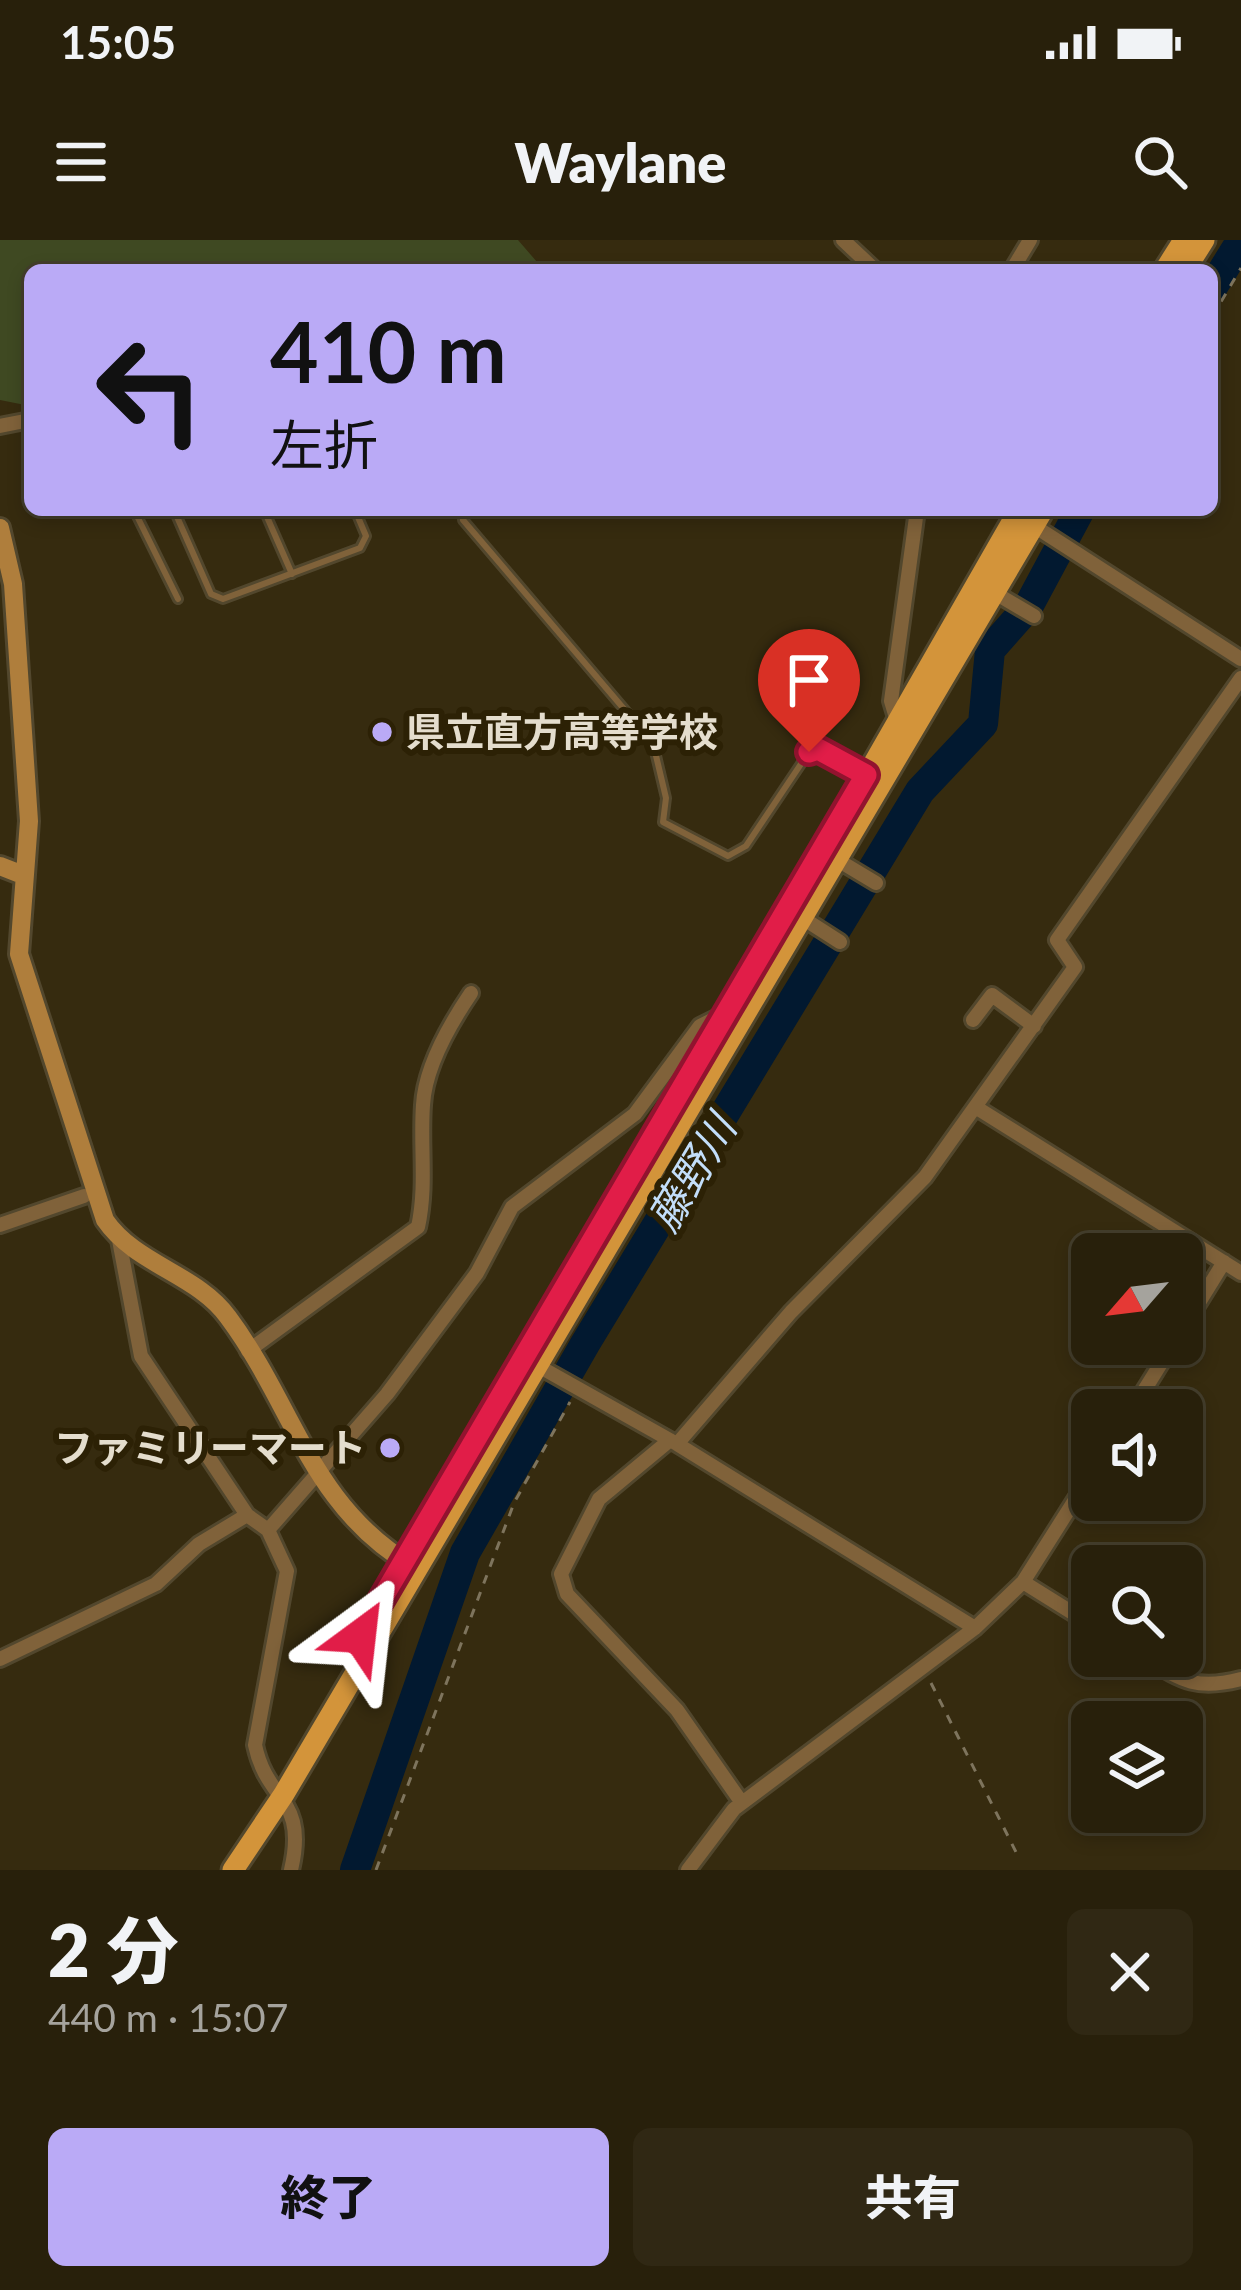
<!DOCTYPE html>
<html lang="ja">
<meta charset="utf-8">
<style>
body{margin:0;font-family:Lato,"Noto Sans JP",sans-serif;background:#302814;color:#f1f3f6;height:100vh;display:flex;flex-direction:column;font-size:45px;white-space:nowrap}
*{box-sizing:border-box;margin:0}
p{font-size:39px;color:#a5a39d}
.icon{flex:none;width:66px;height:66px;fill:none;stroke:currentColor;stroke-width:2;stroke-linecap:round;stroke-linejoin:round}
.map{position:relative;height:1630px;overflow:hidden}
.side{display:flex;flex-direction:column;background:#28200b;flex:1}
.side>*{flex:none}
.guide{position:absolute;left:24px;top:24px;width:1194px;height:252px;border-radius:18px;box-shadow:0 6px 18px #0003,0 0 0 3px #443e2c;background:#baaaf6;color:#111;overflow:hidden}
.needle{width:78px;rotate:242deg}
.controls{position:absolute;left:1071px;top:993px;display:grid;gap:24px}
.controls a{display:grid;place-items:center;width:132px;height:132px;border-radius:18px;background:#28200b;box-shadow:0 6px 18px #0003,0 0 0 3px #443e2c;font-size:60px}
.pin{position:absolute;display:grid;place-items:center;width:102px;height:102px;color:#fff;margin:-123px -51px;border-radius:50% 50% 50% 0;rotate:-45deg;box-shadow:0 0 12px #0007}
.pin .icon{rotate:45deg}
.me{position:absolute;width:132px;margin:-66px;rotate:30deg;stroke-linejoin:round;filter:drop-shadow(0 0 9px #0008)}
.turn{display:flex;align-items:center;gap:42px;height:252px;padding:0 48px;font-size:54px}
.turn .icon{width:156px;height:156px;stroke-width:2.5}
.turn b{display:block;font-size:84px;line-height:102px}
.round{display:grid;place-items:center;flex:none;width:126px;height:126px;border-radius:18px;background:#302814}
.overview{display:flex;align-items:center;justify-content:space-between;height:204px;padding:0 48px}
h1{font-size:72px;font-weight:800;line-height:90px}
.cta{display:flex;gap:24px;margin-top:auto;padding:24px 48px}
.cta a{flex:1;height:138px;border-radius:18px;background:#baaaf6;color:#111;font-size:48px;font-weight:800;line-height:138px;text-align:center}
.cta a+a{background:#302814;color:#f1f3f6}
.status{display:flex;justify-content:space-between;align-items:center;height:84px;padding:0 60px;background:#28200b;direction:ltr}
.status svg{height:33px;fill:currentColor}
header{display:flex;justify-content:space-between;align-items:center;height:156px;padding:0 48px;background:#28200b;font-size:54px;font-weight:800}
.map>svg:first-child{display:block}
.green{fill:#3f4922}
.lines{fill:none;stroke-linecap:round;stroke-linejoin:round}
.river{stroke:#021930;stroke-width:30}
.lane-casing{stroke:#52472d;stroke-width:12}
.street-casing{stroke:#52472d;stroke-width:20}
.secondary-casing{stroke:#52472d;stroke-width:24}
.primary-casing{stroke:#52472d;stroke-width:27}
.path{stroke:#7e745d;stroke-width:3;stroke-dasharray:9 9;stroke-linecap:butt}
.lane{stroke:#80623a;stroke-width:6}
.street{stroke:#80623a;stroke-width:14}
.secondary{stroke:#af7e3c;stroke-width:18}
.primary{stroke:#d3943a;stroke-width:21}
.route-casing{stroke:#92132f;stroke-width:30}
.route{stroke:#e11d48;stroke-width:21}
.poi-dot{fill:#baaaf6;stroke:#2c2105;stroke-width:4.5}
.labels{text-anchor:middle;stroke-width:12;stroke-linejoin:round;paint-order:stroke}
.poi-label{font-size:39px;font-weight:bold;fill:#e4ddcd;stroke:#2c2105;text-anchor:start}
.water-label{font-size:42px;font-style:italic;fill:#c3defa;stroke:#2c2105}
</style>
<div class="status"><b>15:05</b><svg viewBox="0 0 49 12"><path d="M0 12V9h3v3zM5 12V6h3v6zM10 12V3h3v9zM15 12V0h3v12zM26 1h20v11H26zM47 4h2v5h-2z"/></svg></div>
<header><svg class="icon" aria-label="menu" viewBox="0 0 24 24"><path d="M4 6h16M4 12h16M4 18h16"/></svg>Waylane<svg class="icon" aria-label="search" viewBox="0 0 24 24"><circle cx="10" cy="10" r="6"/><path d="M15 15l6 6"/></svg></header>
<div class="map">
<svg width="1241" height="1630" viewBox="0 0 1241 1630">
<rect width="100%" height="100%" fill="#362b0f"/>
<path class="green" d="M0,0H518L544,30H30V166L0,160Z"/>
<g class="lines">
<path class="river" d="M1212,48L1241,1
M355,1630L465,1313L585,1104L920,551L983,484L990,410L1028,367L1080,270"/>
<defs>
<path id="lane" d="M134,270L178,359
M174,270L211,354L223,359L360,308L366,296L355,270
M264,270L292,334
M463,280L653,503L666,558L663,582L728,616L746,606L809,512L818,509L860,533"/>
<path id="street" d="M843,0L875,30
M1012,30L1030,0
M0,186L30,180
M1028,282L1241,419
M995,353L1034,376
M897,481L891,461L917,270
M836,619L876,643
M801,677L840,702
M973,780L992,755L1034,786
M977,868L1241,1033
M0,985L84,956
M119,1000L141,1116L247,1275L268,1290L287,1331L255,1505C267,1563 308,1557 291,1630
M1182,1090L1224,1022
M248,1111L418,987C427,946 420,907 423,865C425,827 450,784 471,753
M524,1118L677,1204L975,1388
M1132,1170L1173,1104
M670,1200L599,1259L561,1334L567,1354L677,1470L742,1563
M677,1204L791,1072L925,937L1075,727L1057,700L1241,438
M268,1290L387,1154L477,1033L512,967L635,874L700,786L724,774
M1023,1342L1092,1385
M1142,1416C1181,1440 1195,1451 1241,1439
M0,1419L156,1344L199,1304L247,1275
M688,1630L734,1569L975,1388L1023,1342L1092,1233"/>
<path id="secondary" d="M0,288L13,344L29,581L19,714L105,980C136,1025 197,1034 228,1077C295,1167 310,1266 414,1327
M0,626L23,635"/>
<path id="primary" d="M1165,30L1184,0
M1185,30L1204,0
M819,619L1019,270
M583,1016L803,646
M233,1630L284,1554L1043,270"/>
</defs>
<use href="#lane" class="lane-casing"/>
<use href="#street" class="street-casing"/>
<use href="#secondary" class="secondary-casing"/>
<use href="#primary" class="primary-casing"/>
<path class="path" d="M1212,77L1241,28
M931,1443L1019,1618
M376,1630L514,1263L570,1162"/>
<use href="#lane" class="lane"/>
<use href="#street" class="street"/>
<use href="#secondary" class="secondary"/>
<use href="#primary" class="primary"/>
</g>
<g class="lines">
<defs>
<path id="route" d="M360,1396L866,535L818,509L809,512"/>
</defs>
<use href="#route" class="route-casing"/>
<use href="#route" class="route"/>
</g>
<g class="poi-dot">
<circle cx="382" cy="492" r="12"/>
<circle cx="390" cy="1208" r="12"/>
</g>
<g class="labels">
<g class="poi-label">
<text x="406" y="506">県立直方高等学校</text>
<text x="366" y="1222" text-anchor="end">ファミリーマート</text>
</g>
<g class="water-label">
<text transform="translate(692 933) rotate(-59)" y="15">藤野川</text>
</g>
</g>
</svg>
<div class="controls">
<a><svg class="needle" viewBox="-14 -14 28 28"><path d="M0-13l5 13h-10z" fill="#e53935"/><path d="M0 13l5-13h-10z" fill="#a5a39d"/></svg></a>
<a><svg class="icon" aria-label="sound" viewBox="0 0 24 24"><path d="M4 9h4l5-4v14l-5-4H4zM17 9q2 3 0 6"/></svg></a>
<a><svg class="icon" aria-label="search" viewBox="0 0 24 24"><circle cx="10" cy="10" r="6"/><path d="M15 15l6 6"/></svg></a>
<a><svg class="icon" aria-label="layers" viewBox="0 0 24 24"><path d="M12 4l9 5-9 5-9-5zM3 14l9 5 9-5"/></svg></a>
</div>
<div class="pin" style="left:809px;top:512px;background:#d93025"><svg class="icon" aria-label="arrive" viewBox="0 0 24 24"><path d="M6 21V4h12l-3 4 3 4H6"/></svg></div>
<svg class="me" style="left:360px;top:1396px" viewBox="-20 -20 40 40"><path d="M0-17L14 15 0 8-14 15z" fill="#e11d48" stroke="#fff" stroke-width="4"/></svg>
<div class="guide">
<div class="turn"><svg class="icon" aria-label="left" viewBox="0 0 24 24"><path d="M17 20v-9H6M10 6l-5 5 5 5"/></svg><div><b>410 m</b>左折</div></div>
</div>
</div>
<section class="side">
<div class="overview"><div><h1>2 分</h1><p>440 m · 15:07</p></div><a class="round"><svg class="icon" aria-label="close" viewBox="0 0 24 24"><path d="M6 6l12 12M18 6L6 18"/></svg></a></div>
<div class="cta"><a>終了</a><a>共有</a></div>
</section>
